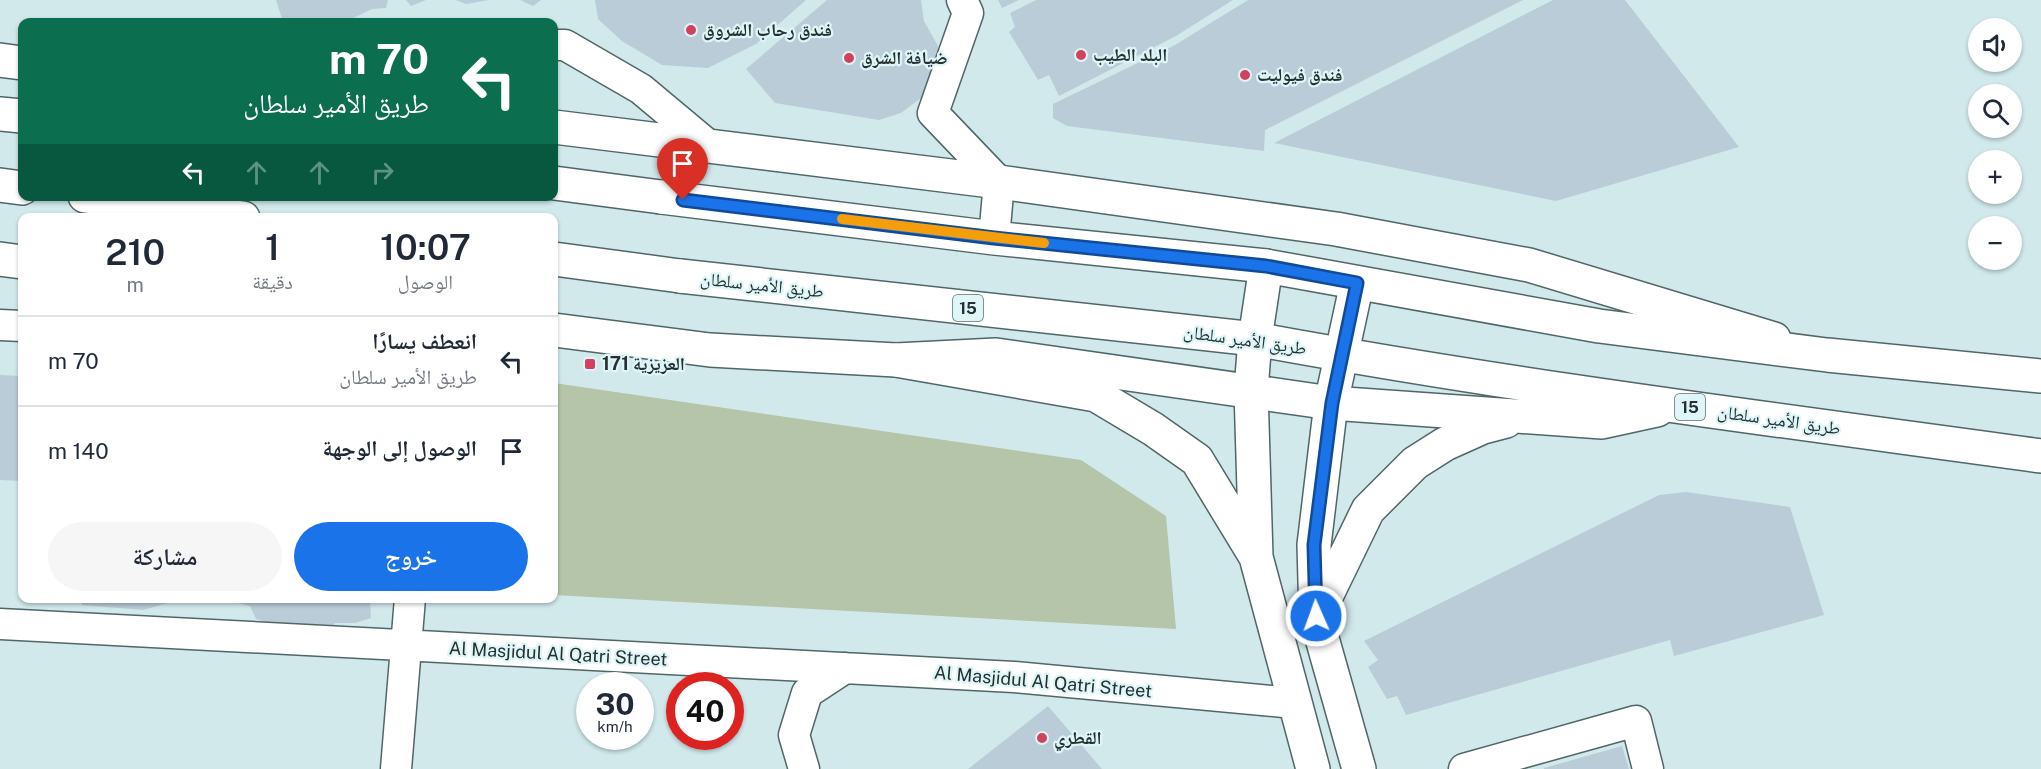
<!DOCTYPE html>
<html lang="ar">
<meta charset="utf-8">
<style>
body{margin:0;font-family:"Public Sans","Noto Naskh Arabic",sans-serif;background:#f6f6f7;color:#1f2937;direction:rtl;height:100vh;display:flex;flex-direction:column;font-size:22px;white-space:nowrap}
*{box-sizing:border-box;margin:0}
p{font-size:20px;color:#747a83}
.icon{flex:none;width:33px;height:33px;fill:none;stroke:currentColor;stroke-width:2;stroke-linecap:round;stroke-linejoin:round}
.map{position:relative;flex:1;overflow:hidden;direction:ltr}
.side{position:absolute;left:18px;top:213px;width:540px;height:390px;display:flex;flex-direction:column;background:#fff;border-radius:12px;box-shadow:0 2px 4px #0004;direction:rtl}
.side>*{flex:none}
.banner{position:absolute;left:18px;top:18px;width:540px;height:183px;border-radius:12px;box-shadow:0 2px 4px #0004;direction:rtl;background:#0b6e4f;color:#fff;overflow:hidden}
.controls{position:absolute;left:1968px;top:18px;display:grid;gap:12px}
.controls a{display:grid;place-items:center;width:54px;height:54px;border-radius:50%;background:#fff;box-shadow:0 2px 4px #0004;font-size:30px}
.speed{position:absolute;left:576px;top:672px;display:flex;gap:12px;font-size:30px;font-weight:700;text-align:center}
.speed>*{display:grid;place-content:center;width:78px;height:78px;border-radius:50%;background:#fff;box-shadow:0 2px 4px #0004;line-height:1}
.speed small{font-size:15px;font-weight:400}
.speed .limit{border:9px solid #d22;background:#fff;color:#111}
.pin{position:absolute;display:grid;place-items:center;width:51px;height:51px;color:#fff;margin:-62px -26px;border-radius:50% 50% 50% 0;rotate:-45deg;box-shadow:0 0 6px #0007}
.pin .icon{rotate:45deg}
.me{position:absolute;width:66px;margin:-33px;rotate:358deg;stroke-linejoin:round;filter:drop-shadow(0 0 4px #0008)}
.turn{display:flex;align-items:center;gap:21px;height:126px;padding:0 30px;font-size:27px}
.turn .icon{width:78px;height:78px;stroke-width:2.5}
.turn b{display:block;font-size:42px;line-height:51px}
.lanes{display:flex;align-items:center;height:57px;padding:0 30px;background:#0003;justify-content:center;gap:30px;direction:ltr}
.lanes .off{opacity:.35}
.eta{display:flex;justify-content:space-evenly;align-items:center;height:102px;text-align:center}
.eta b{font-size:36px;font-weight:600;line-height:42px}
.primary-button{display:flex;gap:12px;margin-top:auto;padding:12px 30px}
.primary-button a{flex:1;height:69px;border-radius:36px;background:#1a73e8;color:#fff;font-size:24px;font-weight:600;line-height:69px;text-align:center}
.primary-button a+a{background:#f6f6f7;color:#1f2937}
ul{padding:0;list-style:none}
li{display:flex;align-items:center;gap:18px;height:90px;padding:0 30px;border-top:2px solid #e0e1e3}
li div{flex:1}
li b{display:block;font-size:22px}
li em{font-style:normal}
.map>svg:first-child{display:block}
.green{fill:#b4c5a9}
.building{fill:#baccd8}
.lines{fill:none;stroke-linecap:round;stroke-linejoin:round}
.minor-casing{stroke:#506667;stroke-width:33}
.tertiary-casing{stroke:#506667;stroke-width:36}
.trunk-casing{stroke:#506667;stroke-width:36}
.motorway-casing{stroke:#506667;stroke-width:36}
.minor{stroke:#fff;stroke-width:30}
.tertiary{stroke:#fff;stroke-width:33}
.trunk{stroke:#fff;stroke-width:33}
.motorway{stroke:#fff;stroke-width:33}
.route-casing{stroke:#114b97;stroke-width:15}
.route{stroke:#1a73e8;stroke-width:10}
.slow{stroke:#f59e0b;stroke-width:10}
.poi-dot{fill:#d2425c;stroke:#def6f8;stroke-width:2}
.labels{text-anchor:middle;stroke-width:4.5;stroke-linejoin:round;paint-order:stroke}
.shield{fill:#def6f8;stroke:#5d6b6c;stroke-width:1.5}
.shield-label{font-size:16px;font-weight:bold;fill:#263030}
.poi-label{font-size:18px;font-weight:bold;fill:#263030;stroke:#def6f8;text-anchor:start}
.street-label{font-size:18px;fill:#263030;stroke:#def6f8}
</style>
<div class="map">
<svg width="2041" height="769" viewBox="0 0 2041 769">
<rect width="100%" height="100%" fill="#d1e9eb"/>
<path class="green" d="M554,383L1081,460L1166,516L1176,629L554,595Z"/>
<path class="building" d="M276,0H388L386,8L372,9L345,22H283Z
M406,0H426L411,6Z
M456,0H489L466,4Z
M520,0H541L533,6Z
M595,0H806L756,44L708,68L662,65L622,41L598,19Z
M827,0H921L924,21L938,46V75L925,95L901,113L879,120L775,103L746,69Z
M998,0H1019L1002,8Z
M1036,0H1233L1176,36L1059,96L1049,75L1038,80L1009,32L1015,27L1010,13Z
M1248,0H1523L1265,130L1264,151L1067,126L1053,118V104L1175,45Z
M1553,0H1625L1739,147L1556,201L1274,143Z
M0,375L22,376V481L0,480Z
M1686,492L1790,507L1824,615L1674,656L1670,640L1406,715L1397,696L1387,699L1368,667L1378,660L1364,641L1659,495Z
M80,598H182V599L143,610L82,605Z
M218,598H370L371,618L355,623H335L331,629L286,628L256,619L250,606Z
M1048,706L1102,769H968Z
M1622,746L1629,769H1544V768Z"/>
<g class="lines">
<defs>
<path id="minor" d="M962,0L968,13L933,113L999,182L994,238
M554,45H565L641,89L708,145
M0,325L22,326
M0,624L1014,677L1294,703
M396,769L410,598
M804,769L794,735L807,693L845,668
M1464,769L1636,721L1648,769"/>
<path id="tertiary" d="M0,60L22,63
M554,127L999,182L1336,229L1529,265L1774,339
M0,259L22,262
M1266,266L1255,339L1251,390L1256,557L1313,769
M1357,283L1331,403L1314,545L1316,617L1359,769
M554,330L710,350L896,360L1096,395L1153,429L1197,460L1256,557"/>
<path id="trunk" d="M661,197L994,238L1266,266L1599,326L1827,355L2041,376
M680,276L1255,339C1515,387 1779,420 2041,456
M896,360L996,355L1331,403L1602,422L1657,410
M1316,617L1368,510L1415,463L1445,444L1483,427L1506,421"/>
<path id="motorway" d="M0,114L22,116
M554,183L661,197
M0,185L22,188
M85,196L243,218
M554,259L680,276"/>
</defs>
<use href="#minor" class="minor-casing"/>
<use href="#tertiary" class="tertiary-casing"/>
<use href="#trunk" class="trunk-casing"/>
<use href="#motorway" class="motorway-casing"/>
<use href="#minor" class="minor"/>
<use href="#tertiary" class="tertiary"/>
<use href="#trunk" class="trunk"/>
<use href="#motorway" class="motorway"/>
</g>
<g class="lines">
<defs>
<path id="route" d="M683,200L994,238L1266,266L1357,283L1332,403L1314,545L1316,616"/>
</defs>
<use href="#route" class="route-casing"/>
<use href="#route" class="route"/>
<path class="slow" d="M842,219L1044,243"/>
</g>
<g class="poi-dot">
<circle cx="691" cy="30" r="6"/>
<circle cx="1081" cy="55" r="6"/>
<circle cx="849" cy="58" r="6"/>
<circle cx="1245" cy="75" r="6"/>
<rect x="584" y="358" width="12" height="12" rx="3"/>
<circle cx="1042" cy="738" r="6"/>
</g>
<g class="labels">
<g class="shield">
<rect x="953" y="295" width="30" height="26" rx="4.5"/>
<rect x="1675" y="394" width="30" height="26" rx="4.5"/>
</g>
<g class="shield-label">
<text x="968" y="314">15</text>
<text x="1690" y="413">15</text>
</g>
<g class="poi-label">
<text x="703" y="36">فندق رحاب الشروق</text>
<text x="1093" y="61">البلد الطيب</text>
<text x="861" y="64">ضيافة الشرق</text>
<text x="1257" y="81">فندق فيوليت</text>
<text x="602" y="370">العزيزية 171</text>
<text x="1054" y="744">القطري</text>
</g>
<g class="street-label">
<text transform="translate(762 285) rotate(6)" y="6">طريق الأمير سلطان</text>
<text transform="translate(1245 340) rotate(8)" y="6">طريق الأمير سلطان</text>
<text transform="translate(1779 420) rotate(8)" y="6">طريق الأمير سلطان</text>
<text transform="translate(558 654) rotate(3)" y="6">Al Masjidul Al Qatri Street</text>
<text transform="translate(1043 682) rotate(5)" y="6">Al Masjidul Al Qatri Street</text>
</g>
</g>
</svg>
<div class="controls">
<a><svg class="icon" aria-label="sound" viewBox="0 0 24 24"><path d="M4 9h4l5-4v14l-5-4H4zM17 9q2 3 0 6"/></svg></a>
<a><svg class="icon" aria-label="search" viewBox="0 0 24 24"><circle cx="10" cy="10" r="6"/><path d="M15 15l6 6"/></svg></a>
<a>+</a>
<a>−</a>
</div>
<div class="speed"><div>30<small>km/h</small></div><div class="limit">40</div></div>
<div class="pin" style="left:683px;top:200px;background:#d93025"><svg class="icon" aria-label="arrive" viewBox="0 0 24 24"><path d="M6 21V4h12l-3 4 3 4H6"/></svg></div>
<svg class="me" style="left:1316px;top:616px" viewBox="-20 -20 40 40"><circle r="17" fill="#1a73e8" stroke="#fff" stroke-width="3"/><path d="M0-11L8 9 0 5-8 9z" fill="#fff"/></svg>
<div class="banner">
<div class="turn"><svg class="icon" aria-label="left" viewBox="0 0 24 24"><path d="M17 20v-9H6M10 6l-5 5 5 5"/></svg><div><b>70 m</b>طريق الأمير سلطان</div></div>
<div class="lanes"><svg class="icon" aria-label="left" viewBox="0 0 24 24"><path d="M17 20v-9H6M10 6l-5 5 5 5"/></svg><svg class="icon off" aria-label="ahead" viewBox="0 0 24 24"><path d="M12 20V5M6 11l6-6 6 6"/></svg><svg class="icon off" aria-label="ahead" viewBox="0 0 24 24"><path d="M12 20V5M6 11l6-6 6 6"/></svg><svg class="icon off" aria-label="right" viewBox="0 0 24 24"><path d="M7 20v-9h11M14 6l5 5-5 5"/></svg></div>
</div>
<section class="side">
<div class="eta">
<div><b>10:07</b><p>الوصول</p></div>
<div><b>1</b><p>دقيقة</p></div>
<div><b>210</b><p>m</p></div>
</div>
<ul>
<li><svg class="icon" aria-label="left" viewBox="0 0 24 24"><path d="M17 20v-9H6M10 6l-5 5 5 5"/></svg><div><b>انعطف يسارًا</b><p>طريق الأمير سلطان</p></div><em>70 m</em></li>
<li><svg class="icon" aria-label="arrive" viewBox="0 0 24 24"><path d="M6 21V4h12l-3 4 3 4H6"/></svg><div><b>الوصول إلى الوجهة</b></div><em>140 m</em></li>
</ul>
<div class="primary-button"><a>خروج</a><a>مشاركة</a></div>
</section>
</div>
